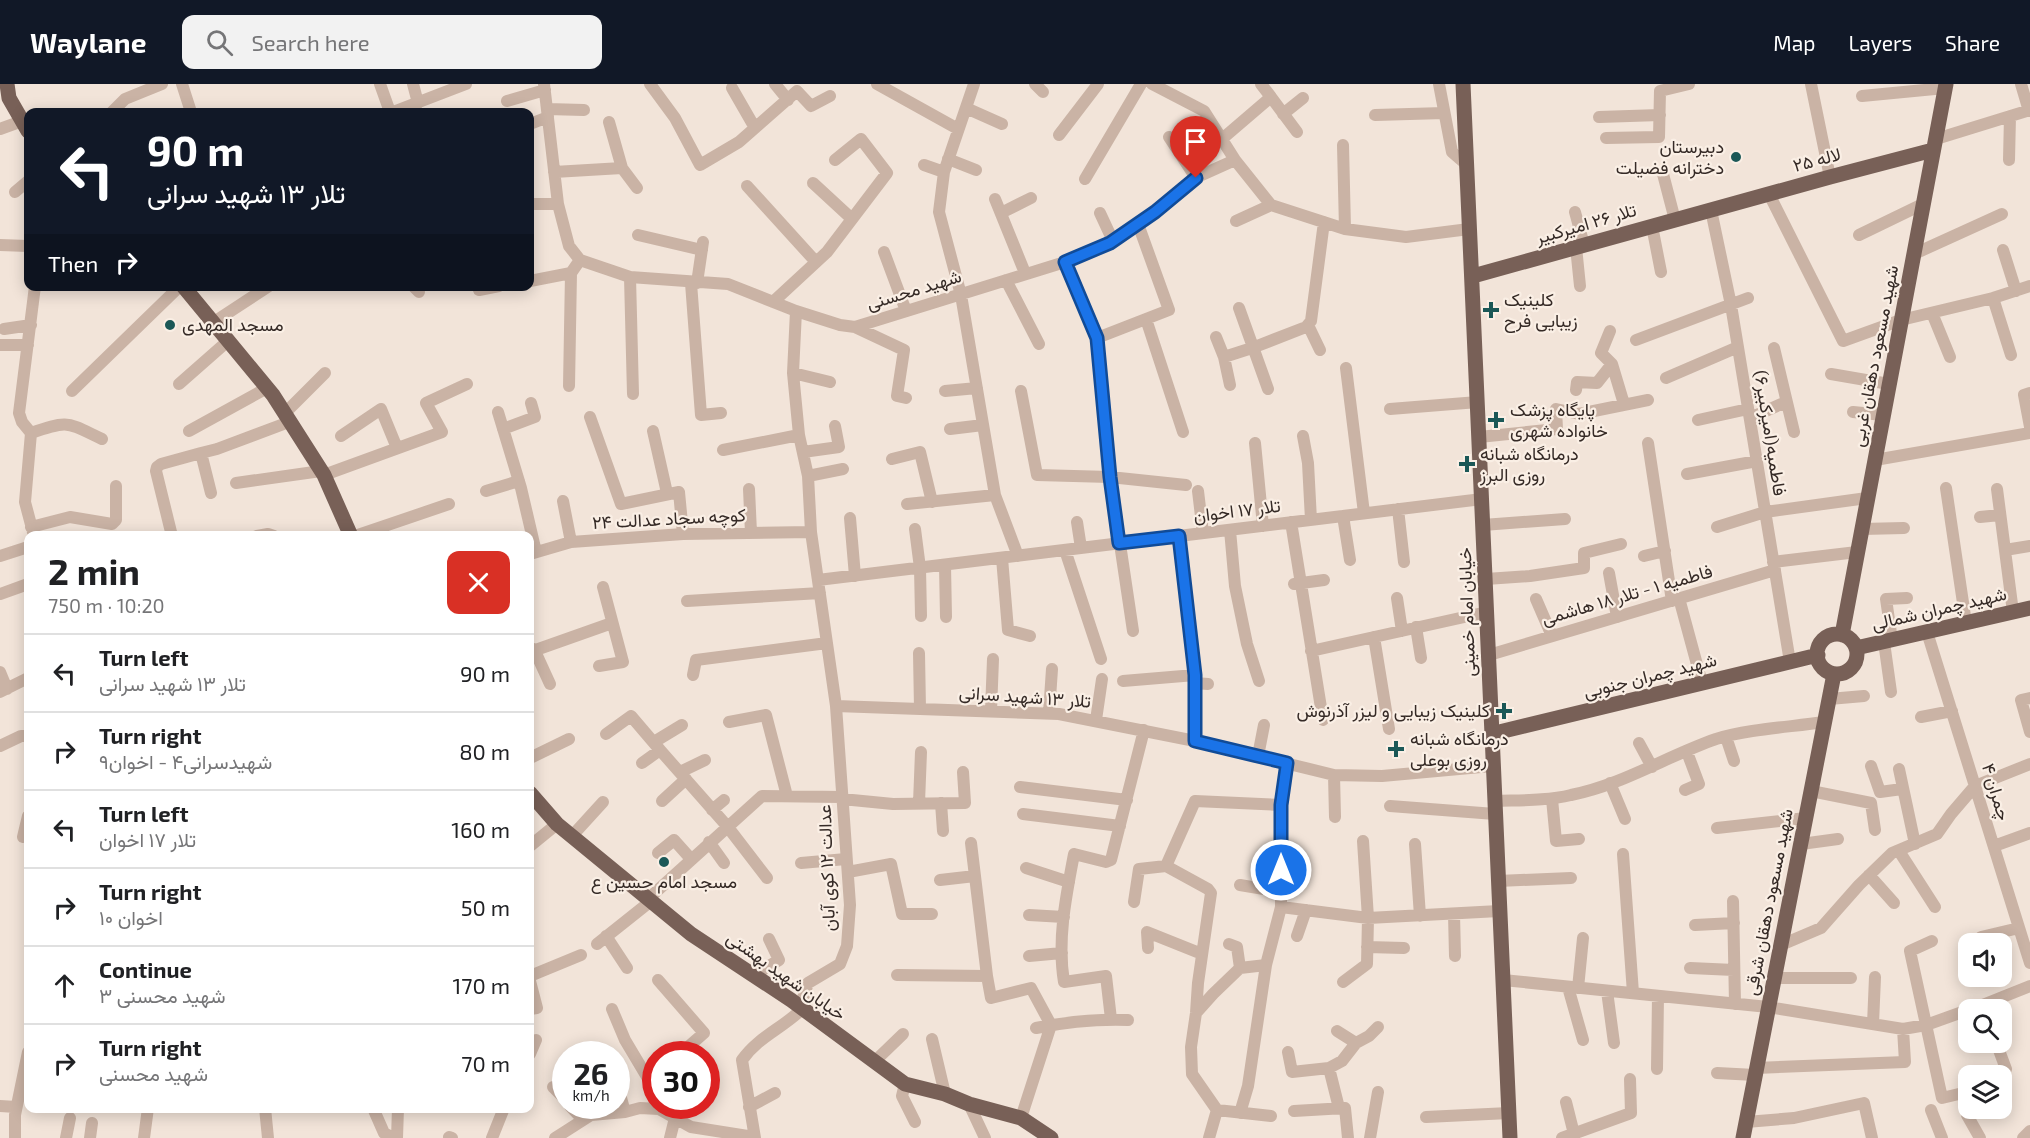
<!DOCTYPE html>
<meta charset="utf-8">
<style>
body{margin:0;font-family:"Exo 2",Vazirmatn,sans-serif;background:#f2f2f2;color:#202124;height:100vh;display:flex;flex-direction:column;font-size:22px;white-space:nowrap}
*{box-sizing:border-box;margin:0}
p{font-size:20px;color:#757577}
.icon{flex:none;width:33px;height:33px;fill:none;stroke:currentColor;stroke-width:2;stroke-linecap:round;stroke-linejoin:round}
.map{position:relative;flex:1;overflow:hidden}
.panel{position:absolute;left:24px;top:447px;width:510px;height:582px;display:flex;flex-direction:column;background:#fff;border-radius:12px;box-shadow:0 3px 15px #0003}
.panel>*{flex:none}
.guide{position:absolute;left:24px;top:24px;width:510px;height:183px;border-radius:12px;box-shadow:0 3px 15px #0003;background:#111827;color:#fff;overflow:hidden}
.tools{position:absolute;left:1958px;top:849px;display:grid;gap:12px}
.tools a{display:grid;place-items:center;width:54px;height:54px;border-radius:12px;background:#fff;box-shadow:0 3px 15px #0003;font-size:30px}
.speed{position:absolute;left:552px;top:957px;display:flex;gap:12px;font-size:30px;font-weight:700;text-align:center}
.speed>*{display:grid;place-content:center;width:78px;height:78px;border-radius:50%;background:#fff;box-shadow:0 3px 15px #0003;line-height:1}
.speed small{font-size:15px;font-weight:400}
.speed .limit{border:9px solid #d22;background:#fff;color:#111}
.pin{position:absolute;display:grid;place-items:center;width:51px;height:51px;color:#fff;margin:-62px -26px;border-radius:50% 50% 50% 0;rotate:-45deg;box-shadow:0 0 6px #0007}
.pin .icon{rotate:45deg}
.me{position:absolute;width:66px;margin:-33px;rotate:0deg;stroke-linejoin:round;filter:drop-shadow(0 0 4px #0008)}
.turn{display:flex;align-items:center;gap:21px;height:126px;padding:0 24px;font-size:27px}
.turn .icon{width:78px;height:78px;stroke-width:2.5}
.turn b{display:block;font-size:42px;line-height:51px}
.then{display:flex;align-items:center;height:57px;padding:0 24px;background:#0003;gap:12px;font-size:22px}
.round{display:grid;place-items:center;flex:none;width:63px;height:63px;border-radius:12px;background:#f2f2f2}
.overview{display:flex;align-items:center;justify-content:space-between;height:102px;padding:0 24px}
h1{font-size:36px;font-weight:700;line-height:45px}
ul{padding:0;list-style:none}
li{display:flex;align-items:center;gap:18px;height:78px;padding:0 24px;border-top:2px solid #e0e0e0}
li div{flex:1}
li b{display:block;font-size:22px}
li em{font-style:normal}
header{display:flex;align-items:center;gap:36px;box-sizing:border-box;height:84px;padding:0 30px;background:#111827;color:#fff}
header strong{font-size:28px}
nav{display:flex;gap:33px;margin-inline-start:auto;font-size:21px}
.search{width:420px;height:54px;background:#f2f2f2;display:flex;align-items:center;gap:15px;box-sizing:border-box;padding:0 21px;border-radius:12px;color:#757577;font-size:22px}
.map>svg:first-child{display:block}
.lines{fill:none;stroke-linecap:round;stroke-linejoin:round}
.minor{stroke:#cab3a5;stroke-width:12}
.major{stroke:#786057;stroke-width:15}
.route-casing{stroke:#114b97;stroke-width:15}
.route{stroke:#1a73e8;stroke-width:10}
.poi-dot{fill:#1b5857;stroke:#faefe5;stroke-width:2}
.labels{text-anchor:middle;stroke-width:4.5;stroke-linejoin:round;paint-order:stroke}
.poi-label{font-size:18px;fill:#352a26;stroke:#faefe5;text-anchor:start}
.street-label{font-size:18px;fill:#352a26;stroke:#faefe5}
</style>
<header>
<strong>Waylane</strong>
<div class="search"><svg class="icon" aria-label="search" viewBox="0 0 24 24"><circle cx="10" cy="10" r="6"/><path d="M15 15l6 6"/></svg>Search here</div>
<nav><a>Map</a><a>Layers</a><a>Share</a></nav>
</header>
<div class="map">
<svg width="2030" height="1054" viewBox="0 0 2030 1054">
<rect width="100%" height="100%" fill="#f2e4d9"/>
<g class="lines">
<path class="minor" d="M182,0L191,28
M380,0L390,28
M413,0L418,19
M544,0L558,120L569,162L580,176
M650,0L675,34L700,81L739,58L797,7L811,22L830,12
M775,0L788,16
M877,0L958,45
M974,0L944,88L939,128L961,211L995,411L1018,472
M1035,0L1043,8
M1152,0L1204,27L1235,76L1271,121L1345,145L1406,153L1469,145
M1439,0L1452,68L1467,81
M1811,0L1830,93
M2021,0L2029,27
M732,4L755,44
M1660,7L1689,0
M1862,12L1945,4
M1271,13L1297,48
M507,17L545,6
M966,24L1002,40
M547,25L584,26
M112,28L125,15L162,0
M393,28L466,0
M1283,30L1303,14
M1375,31L1444,29
M1599,33L1660,31
M609,38L622,84L637,104
M530,40L548,33
M0,45L22,37
M1059,51L1098,0
M1169,53L1196,94
M1606,54L1659,53L1660,7
M1222,55L1271,13L1261,0
M1936,55L2030,26
M1343,61L1345,145
M948,75L976,86
M2009,76L2010,32
M924,81L944,88
M554,88L622,84
M1663,90L1675,136
M1085,95L1141,0
M813,99L852,135
M747,102L816,178
M15,108L28,97
M1769,110L1843,257L1901,236L1993,214L2030,202
M995,115L1025,189
M530,120H558
M1711,126L1731,221L1790,578
M1575,128L1584,161
M1001,129L1031,114
M1100,129L1113,157
M1236,137L1271,121
M1652,142L1661,188
M638,151L702,166
M1859,151L1923,120
M0,161L28,162
M1576,163L1580,202
M2003,166L2016,207
M884,168L906,227
M1914,170L2002,130
M580,176L630,193L728,200L796,227L840,241L855,243L1065,178L1110,159L1155,128L1195,94L1235,76
M1065,178L1097,254L1110,393L1133,547
M630,193L633,310
M1006,196L1039,260
M530,197L571,189
M691,199L701,331L721,329
M697,199L703,158
M413,202L419,208
M478,202L479,206L499,202
M1993,214L2011,271
M773,218L827,168L887,89L861,55L835,76
M1239,224L1268,305
M796,227L793,289L799,351L808,392L811,448L836,622L850,821L847,862L840,880L808,899L800,923
M1932,229L1950,273
M1146,235L1183,348
M214,238L269,202
M1308,241L1320,266
M855,243L904,266L897,312L906,314
M4,245L31,241
M1610,247L1601,269L1612,280L1624,320
M1216,253L1224,273L1230,301
M1097,254L1169,226L1138,140
M1636,256L1748,214
M0,261H28
M1774,264L1794,348
M1224,273L1252,264L1306,243L1311,237L1324,138
M1346,284L1364,429
M793,289L830,298
M1831,290L1889,300
M1666,294L1738,263
M179,300L229,256
M569,302L571,189L580,176
M1576,306L1577,298L1597,299L1612,280
M72,307L180,202
M945,307L977,304
M1021,307L1037,391L1110,393L1186,401
M2030,309L2024,311L2030,343
M1390,325L1478,318
M498,328L521,404L536,468
M1853,328L1883,331
M284,330L325,289
M590,333L621,420L679,408L683,450
M1750,334L1786,318
M1698,336L1748,325
M503,345L535,333L531,319
M950,345L983,341
M189,347L267,304
M653,347L667,409
M31,349C69,336 66,338 102,355
M341,352L381,325L397,364
M1303,352L1308,379L1311,436
M1479,353L1557,345L1556,325L1579,330L1648,316
M1255,359L1263,442
M1648,359L1672,517
M723,366L799,351
M803,368L839,363L835,342
M892,375L920,368L932,418
M1875,376L2030,349
M1687,390L1757,377
M324,391L442,348L426,319L467,300
M808,392L843,385
M236,399L321,387
M1946,404L1966,539
M749,405L751,449
M1997,405L2013,528
M486,407L519,397
M1198,407L1203,449
M211,409L201,369L217,365L289,338
M563,417L571,458
M907,420L995,411
M1398,425L1404,478
M1343,432L1350,476
M1980,433L2000,431
M850,434L855,492
M1077,438L1081,464
M1291,438L1323,636
M1483,441L1565,435
M31,443L70,433L112,440L116,436V402
M1717,443L1765,428L1867,414
M915,445L920,484L921,532
M1862,445L1904,444
M1230,446L1235,502L1247,560L1259,597
M34,452L25,418L31,349L22,338L19,329L35,202
M172,452L156,387L157,383L161,380L201,369
M257,452L268,450L274,452
M355,452L449,420
M1179,452L1195,591V657
M1065,466L1101,575
M2005,466L2030,462
M530,470L571,458L683,450L811,448
M0,472L28,463
M1644,472L1665,467
M1002,474L1008,546L1030,552
M1773,478L1857,468
M945,481L946,533
M1609,489L1617,533
M1486,495L1530,492L1584,484V469L1621,460
M818,496L1482,415
M1294,500L1324,496
M0,510L28,500
M1397,514L1402,547
M1679,514L1702,599
M1536,515L1552,552
M687,517L820,509
M1416,543L1421,574
M1927,548L2030,879
M1374,553L1389,645
M1892,556L1886,515L1907,514
M1884,558L1891,608
M534,565L550,600
M1311,567L1487,528
M530,568L612,539
M919,569L920,625
M1489,571L1775,486
M599,582L623,578L603,503
M0,588L7,605
M693,591L696,576L827,559
M1123,597L1195,591
M1195,599L1208,600
M0,608L28,594
M2030,614L2021,616L2030,648
M1829,615L1864,612
M836,622L1059,630L1195,657L1334,691L1382,692L1492,682
M991,627L993,575
M1049,629L1052,585
M1921,633L1952,627
M1096,636L1102,595
M729,638L766,631L787,712
M606,650L631,632L660,666
M1726,653L1734,677
M654,658L682,641
M1639,659L1652,683
M0,662L21,652H28
M1258,672L1264,641
M530,674L569,655
M642,679L660,666L727,742L767,794
M1871,682L1880,708L1902,705
M1899,685L1915,760
M680,688L705,676
M1334,691L1335,733
M1610,699L1625,735
M1020,703L1127,716
M1685,706L1699,700L1687,668
M1811,707L1871,719L1875,746
M842,715L893,720L965,719L963,688
M1552,715L1556,757L1579,755
M662,717L686,695
M1494,717C1520,716 1546,717 1571,711C1622,701 1667,672 1716,655C1748,645 1791,643 1824,638
M919,719L921,668
M941,719L943,747
M1390,722L1495,730
M712,726L724,716
M1023,730L1120,742
M1717,744L1806,734
M572,752L603,718
M23,753L28,732
M709,758L724,779
M971,759L987,892
M1415,760L1420,832
M1801,760L1838,755
M530,762L557,740
M1994,762L2030,749
M1899,767L1935,823
M658,769L674,756L691,775
M1623,770L1633,909
M801,779L846,775
M1166,782L1195,717L1281,721
M1026,784L1069,798
M848,788L891,780L902,830H932
M1869,791L1894,819
M940,796L975,792
M1498,797L1571,794
M1240,801L1281,808
M648,815L762,712L842,713
M1733,817L1735,920
M1134,818L1139,785L1166,782L1208,805L1211,809L1198,899L1196,929L1191,963L1192,990L1217,1026
M1281,823L1368,834L1499,827
M1454,830L1455,872
M1029,831L1064,833
M1695,841L1734,839
M606,852L627,884
M1297,852L1306,826
M1981,853L2019,844
M1932,857L1910,867L1942,1014L1963,1009
M597,860L651,817
M1229,860L1237,863L1240,884
M1781,861L1821,844L1859,801L1892,769L1937,750L1951,730L1975,702L2030,680
M1367,863L1404,864
M1148,864L1147,848L1202,870
M1029,872L1062,869
M1690,884L1734,886
M754,891L779,876L769,855
M897,891L987,892L991,914L1031,904L1051,941
M530,892L581,871
M1774,894H1851
M658,896L704,949L680,970
M1503,896L1768,923L1903,945L1926,941L1968,926
M530,897L537,924L530,925
M1343,898L1367,880L1368,834L1363,757
M1568,903L1583,956
M1578,904L1583,854
M1607,907L1614,959
M612,925L625,956L650,998L656,1016
M1970,926L2030,902
M1196,929L1213,910L1240,884L1266,881
M1111,935L1106,892L1064,898C1057,856 1066,812 1074,770L1106,778L1111,776L1144,646
M1873,940L1875,893
M1036,944C1066,938 1098,935 1128,936
M1337,947L1356,959
M932,955L945,1010
M1996,958L2006,985
M1288,968L1292,988L1329,984L1342,977L1356,959L1369,952L1378,943
M530,970L536,956
M874,978L903,950
M1329,984L1339,1024
M1756,984L1905,978L1903,945
M1657,985L1658,912
M1717,989L1755,991
M616,996L625,1028
M905,1000L902,1012L915,1038
M553,1003L566,1016
M1566,1018L1574,1050
M969,1020L985,1054
M0,1022L16,1023
M570,1022L583,1036
M749,1023L775,1009
M265,1024L268,1054
M373,1024L384,1049L394,1054
M1217,1026L1271,1032
M1931,1026L1942,1054
M1294,1027L1345,1024L1348,1054
M1240,1029L1248,1002L1266,881L1281,823V721L1287,679
M1967,1031L1980,1054
M1426,1033L1509,1029
M1021,1034L1051,941
M1746,1038L1794,1034L1864,1019L1872,1054
M449,1053L452,1054
M15,1054V1031L28,968
M66,1054L70,1034
M90,1054L92,1039
M144,1054L148,1024
M397,1054L398,1024
M492,1054L504,1024
M555,1054L591,1031L625,1028L640,1024L659,1025L691,1043L754,1053
M670,1054L675,1034
M755,1054L742,976C758,953 783,944 802,925
M1209,1054L1217,1026
M1370,1054L1378,1008
M1562,1054L1631,1029L1630,995
M2023,1054L2030,1047"/>
<path class="major" d="M7,0L9,14L28,47
M1463,0L1510,1054
M1473,192L1830,93L1933,66
M183,202L273,311L324,391L351,452
M1817 570a20 20 0 1 1 40 0a20 20 0 1 1-40 0Z
M1842,551L1946,0
M1856,564L2030,524
M1491,650L1818,571
M530,709L557,740L691,850L791,916L905,1000L945,1010L969,1020L1021,1034L1051,1054
M1743,1054L1834,590"/>
</g>
<g class="lines">
<defs>
<path id="route" d="M1196,94L1155,128L1110,159L1065,178L1097,254L1110,393L1119,459L1179,452L1195,591V657L1287,679L1281,721V786"/>
</defs>
<use href="#route" class="route-casing"/>
<use href="#route" class="route"/>
</g>
<g class="poi-dot">
<circle cx="1736" cy="73" r="6"/>
<path d="M1488 217h6v6h6v6h-6v6h-6v-6h-6v-6h6z"/>
<circle cx="170" cy="241" r="6"/>
<path d="M1493 327h6v6h6v6h-6v6h-6v-6h-6v-6h6z"/>
<path d="M1464 371h6v6h6v6h-6v6h-6v-6h-6v-6h6z"/>
<path d="M1501 618h6v6h6v6h-6v6h-6v-6h-6v-6h6z"/>
<path d="M1393 656h6v6h6v6h-6v6h-6v-6h-6v-6h6z"/>
<circle cx="664" cy="778" r="6"/>
</g>
<g class="labels">
<g class="poi-label">
<text x="1724" y="69" text-anchor="end">دبیرستان<tspan x="1724" dy="21">دخترانه فضیلت</tspan></text>
<text x="1504" y="222">کلینیک<tspan x="1504" dy="21">زیبایی فرح</tspan></text>
<text x="182" y="247">مسجد المهدی</text>
<text x="1510" y="332">پایگاه پزشک<tspan x="1510" dy="21">خانواده شهری</tspan></text>
<text x="1480" y="376">درمانگاه شبانه<tspan x="1480" dy="21">روزی البرز</tspan></text>
<text x="1490" y="633" text-anchor="end">کلینیک زیبایی و لیزر آذرنوش</text>
<text x="1410" y="661">درمانگاه شبانه<tspan x="1410" dy="21">روزی بوعلی</tspan></text>
<text x="664" y="804" text-anchor="middle">مسجد امام حسین ع</text>
</g>
<g class="street-label">
<text transform="translate(1817 76) rotate(-15)" y="6">لاله ۲۵</text>
<text transform="translate(1586 140) rotate(-16)" y="6">تلار ۲۶ امیرکبیر</text>
<text transform="translate(914 206) rotate(-17)" y="6">شهید محسنی</text>
<text transform="translate(1875 272) rotate(-79)" y="6">شهید مسعود دهقان غربی</text>
<text transform="translate(1770 349) rotate(81)" y="6">فاطمیه(امیرکبیر۶)</text>
<text transform="translate(1237 427) rotate(-7)" y="6">تلار ۱۷ اخوان</text>
<text transform="translate(669 435) rotate(-3)" y="6">کوچه سجاد عدالت ۲۴</text>
<text transform="translate(1627 511) rotate(-16)" y="6">فاطمیه ۱ - تلار ۱۸ هاشمی</text>
<text transform="translate(1939 525) rotate(-13)" y="6">شهید چمران شمالی</text>
<text transform="translate(1467 528) rotate(-92)" y="6">خیابان امام خمینی</text>
<text transform="translate(1650 592) rotate(-14)" y="6">شهید چمران جنوبی</text>
<text transform="translate(1025 613) rotate(4)" y="6">تلار ۱۳ شهید سرانی</text>
<text transform="translate(1996 708) rotate(73)" y="6">چمران ۴</text>
<text transform="translate(827 784) rotate(-92)" y="6">عدالت ۱۲ کوی آبان</text>
<text transform="translate(1769 818) rotate(-79)" y="6">شهید مسعود دهقان شرقی</text>
<text transform="translate(786 892) rotate(35)" y="6">خیابان شهید بهشتی</text>
</g>
</g>
</svg>
<div class="tools">
<a><svg class="icon" aria-label="sound" viewBox="0 0 24 24"><path d="M4 9h4l5-4v14l-5-4H4zM17 9q2 3 0 6"/></svg></a>
<a><svg class="icon" aria-label="search" viewBox="0 0 24 24"><circle cx="10" cy="10" r="6"/><path d="M15 15l6 6"/></svg></a>
<a><svg class="icon" aria-label="layers" viewBox="0 0 24 24"><path d="M12 4l9 5-9 5-9-5zM3 14l9 5 9-5"/></svg></a>
</div>
<div class="speed"><div>26<small>km/h</small></div><div class="limit">30</div></div>
<div class="pin" style="left:1196px;top:94px;background:#d93025"><svg class="icon" aria-label="arrive" viewBox="0 0 24 24"><path d="M6 21V4h12l-3 4 3 4H6"/></svg></div>
<svg class="me" style="left:1281px;top:786px" viewBox="-20 -20 40 40"><circle r="17" fill="#1a73e8" stroke="#fff" stroke-width="3"/><path d="M0-11L8 9 0 5-8 9z" fill="#fff"/></svg>
<div class="guide">
<div class="turn"><svg class="icon" aria-label="left" viewBox="0 0 24 24"><path d="M17 20v-9H6M10 6l-5 5 5 5"/></svg><div><b>90 m</b>تلار ۱۳ شهید سرانی</div></div>
<div class="then">Then<svg class="icon" aria-label="right" viewBox="0 0 24 24"><path d="M7 20v-9h11M14 6l5 5-5 5"/></svg></div>
</div>
<section class="panel">
<div class="overview"><div><h1>2 min</h1><p>750 m · 10:20</p></div><a class="round" style="background:#d93025;color:#fff"><svg class="icon" aria-label="close" viewBox="0 0 24 24"><path d="M6 6l12 12M18 6L6 18"/></svg></a></div>
<ul>
<li><svg class="icon" aria-label="left" viewBox="0 0 24 24"><path d="M17 20v-9H6M10 6l-5 5 5 5"/></svg><div><b>Turn left</b><p>تلار ۱۳ شهید سرانی</p></div><em>90 m</em></li>
<li><svg class="icon" aria-label="right" viewBox="0 0 24 24"><path d="M7 20v-9h11M14 6l5 5-5 5"/></svg><div><b>Turn right</b><p>شهیدسرانی۴ - اخوان۹</p></div><em>80 m</em></li>
<li><svg class="icon" aria-label="left" viewBox="0 0 24 24"><path d="M17 20v-9H6M10 6l-5 5 5 5"/></svg><div><b>Turn left</b><p>تلار ۱۷ اخوان</p></div><em>160 m</em></li>
<li><svg class="icon" aria-label="right" viewBox="0 0 24 24"><path d="M7 20v-9h11M14 6l5 5-5 5"/></svg><div><b>Turn right</b><p>اخوان ۱۰</p></div><em>50 m</em></li>
<li><svg class="icon" aria-label="ahead" viewBox="0 0 24 24"><path d="M12 20V5M6 11l6-6 6 6"/></svg><div><b>Continue</b><p>شهید محسنی ۳</p></div><em>170 m</em></li>
<li><svg class="icon" aria-label="right" viewBox="0 0 24 24"><path d="M7 20v-9h11M14 6l5 5-5 5"/></svg><div><b>Turn right</b><p>شهید محسنی</p></div><em>70 m</em></li>
</ul>
</section>
</div>
